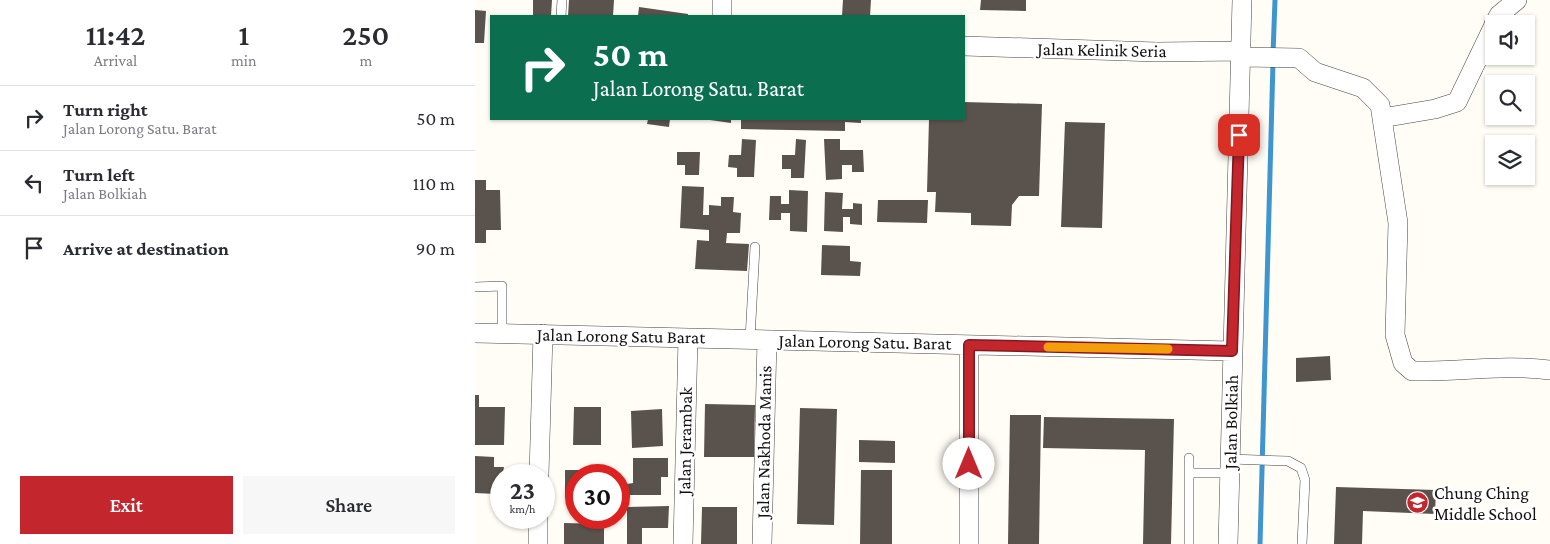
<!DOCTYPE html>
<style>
body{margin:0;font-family:"Crimson Pro",serif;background:#f7f7f7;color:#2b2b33;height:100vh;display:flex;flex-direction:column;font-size:19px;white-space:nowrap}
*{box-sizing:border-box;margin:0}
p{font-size:16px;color:#7c7c81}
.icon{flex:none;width:28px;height:28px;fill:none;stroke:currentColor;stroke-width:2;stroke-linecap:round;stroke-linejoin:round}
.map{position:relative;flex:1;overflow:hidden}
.sheet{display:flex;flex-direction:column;background:#fff;width:475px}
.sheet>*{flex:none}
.guide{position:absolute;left:15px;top:15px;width:475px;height:105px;border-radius:0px;box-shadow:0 1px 4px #0004;background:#0b6e4f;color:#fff;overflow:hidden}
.controls{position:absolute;left:1010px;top:15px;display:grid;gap:10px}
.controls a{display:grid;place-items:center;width:50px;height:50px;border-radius:0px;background:#fff;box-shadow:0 1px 4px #0004;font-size:25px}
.speed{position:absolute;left:15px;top:464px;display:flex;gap:10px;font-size:25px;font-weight:700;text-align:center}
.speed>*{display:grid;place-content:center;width:65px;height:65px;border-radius:50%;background:#fff;box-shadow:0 1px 4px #0004;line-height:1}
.speed small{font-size:12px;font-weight:400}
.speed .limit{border:8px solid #d22;background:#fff;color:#111}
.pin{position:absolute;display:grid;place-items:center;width:42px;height:42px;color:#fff;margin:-21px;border-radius:10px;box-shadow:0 2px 8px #0006}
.me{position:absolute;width:55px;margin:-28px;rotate:0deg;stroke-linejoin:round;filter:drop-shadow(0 0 4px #0008)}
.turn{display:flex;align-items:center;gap:18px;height:105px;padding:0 20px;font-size:22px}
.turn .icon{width:65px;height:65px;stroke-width:2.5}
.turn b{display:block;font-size:35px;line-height:42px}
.eta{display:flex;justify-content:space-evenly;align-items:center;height:85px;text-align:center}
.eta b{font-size:30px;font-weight:600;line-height:35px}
.action{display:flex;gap:10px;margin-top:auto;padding:10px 20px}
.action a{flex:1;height:58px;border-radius:0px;background:#c4262e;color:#fff;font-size:20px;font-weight:600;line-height:58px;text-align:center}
.action a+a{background:#f7f7f7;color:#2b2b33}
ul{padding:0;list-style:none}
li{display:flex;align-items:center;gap:15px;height:65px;padding:0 20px;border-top:1px solid #e1e1e2}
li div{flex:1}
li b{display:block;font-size:19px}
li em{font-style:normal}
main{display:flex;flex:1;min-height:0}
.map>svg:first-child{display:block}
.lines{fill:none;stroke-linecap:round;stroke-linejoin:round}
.stream{stroke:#3f96cf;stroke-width:5}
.building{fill:#5a524d}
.lane-casing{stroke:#444;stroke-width:10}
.street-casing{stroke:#444;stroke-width:20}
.lane{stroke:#fff;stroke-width:9}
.street{stroke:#fff;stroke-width:19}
.route-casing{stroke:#7f191e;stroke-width:12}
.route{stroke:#c4262e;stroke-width:9}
.slow{stroke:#f59e0b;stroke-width:9}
.labels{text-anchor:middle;stroke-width:5;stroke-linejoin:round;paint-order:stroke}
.street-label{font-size:18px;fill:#111;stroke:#fff}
.poi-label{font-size:18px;fill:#111;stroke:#fff;text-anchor:start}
</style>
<main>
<section class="sheet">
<div class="eta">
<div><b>11:42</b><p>Arrival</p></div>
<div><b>1</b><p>min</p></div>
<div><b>250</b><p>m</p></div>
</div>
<ul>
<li><svg class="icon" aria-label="right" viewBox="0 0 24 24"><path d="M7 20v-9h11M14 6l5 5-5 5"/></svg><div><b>Turn right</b><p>Jalan Lorong Satu. Barat</p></div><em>50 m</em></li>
<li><svg class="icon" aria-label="left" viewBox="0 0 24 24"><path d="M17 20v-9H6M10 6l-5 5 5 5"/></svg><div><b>Turn left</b><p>Jalan Bolkiah</p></div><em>110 m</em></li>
<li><svg class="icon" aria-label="arrive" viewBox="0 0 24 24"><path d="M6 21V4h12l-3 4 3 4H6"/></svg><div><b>Arrive at destination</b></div><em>90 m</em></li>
</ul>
<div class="action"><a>Exit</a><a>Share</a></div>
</section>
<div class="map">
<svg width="1075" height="544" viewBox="0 0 1075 544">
<rect width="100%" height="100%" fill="#fffdf5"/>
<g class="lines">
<path class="stream" d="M798,54L800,0
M785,544L798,62"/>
</g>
<path class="building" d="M58,0H77L76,16H58Z
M94,0H139L138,16H93Z
M368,0H396L395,16H367Z
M506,0H551V11L505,10Z
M164,7L213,14V16H163Z
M0,10L11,11L9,43H0Z
M489,102L567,104L564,196H544L537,205L536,226L496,225V213L460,212L461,192H452L454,119H489Z
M173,119H195L194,127L172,124Z
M228,119H256V123Z
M266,119H386V123L370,122V131L266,129Z
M590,122L630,123L627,228L586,227Z
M267,139L281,140L279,177H262V168L253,167L254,155H266Z
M321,139L331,140L329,178H316V169H307V155H320Z
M349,139H365V150H388L389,172H377V165H367V179L351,180Z
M202,152H225L224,175H210V165H202Z
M0,180H11V190H25L26,230H11V243H0Z
M207,186L229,187L228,215H234V205L246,206V197H259L258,212L266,213L265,233H252L251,243L274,244L272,271L220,269L222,240L234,241V230L205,228Z
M314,190L333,191L332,232L315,231V213H306V220H294L295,196H306V204H314Z
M350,192L368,193L367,209H378V203L387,204V225L375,224V217H368V232L349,231Z
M403,200H453L452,223L402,222Z
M347,245L375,246V261L386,262L385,276L346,275Z
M855,356L856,380L821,382V358Z
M0,395H4V407H30L29,445H0Z
M230,404L280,405L279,457H229Z
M99,407H126V445H98Z
M325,408L362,409L359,525L322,524Z
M187,409L188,446L157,448L156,411Z
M535,415H566L564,544H533Z
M569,417L699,419L696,544H668L670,450L568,448Z
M384,440L420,441V463L384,462Z
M0,456L19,457V467H29L26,484H22L21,494L0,493Z
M158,458H193V477H186V495H152V484L158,483Z
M90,470H130V475H101V498H90Z
M386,470H417V544H385Z
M861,487L961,490L960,514L888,511L887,544H859Z
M194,506L193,528H167V544H152V507Z
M227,507H262V544H226Z
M89,523L129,524V544H89Z"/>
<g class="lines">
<defs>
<path id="lane" d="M86,16L87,0
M0,287L27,286V333
M275,339L280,247
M755,459L813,461L826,468L830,480L827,544
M714,473H755
M714,544V458"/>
<path id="street" d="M247,0V16
M1019,24L1024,15L1042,0
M489,46L682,52L766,51
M766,57L824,58L840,72L888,88L905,105L923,223L920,335L928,363L937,371C983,372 1029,364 1075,370
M907,118L960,109L982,102L1019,25
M0,333L757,351
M494,345V544
M64,475L68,334
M63,544V518
M208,544L213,338
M287,544L292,340
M753,544L767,0"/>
</defs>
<use href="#lane" class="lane-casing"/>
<use href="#street" class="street-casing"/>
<use href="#lane" class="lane"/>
<use href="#street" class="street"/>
</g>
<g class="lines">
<defs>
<path id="route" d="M494,464V345L757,351L764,135"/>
</defs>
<use href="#route" class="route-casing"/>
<use href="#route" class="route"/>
<path class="slow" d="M573,347L693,349"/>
</g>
<defs>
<symbol id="school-disc" viewBox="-11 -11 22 22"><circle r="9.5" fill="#c4262e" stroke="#fff"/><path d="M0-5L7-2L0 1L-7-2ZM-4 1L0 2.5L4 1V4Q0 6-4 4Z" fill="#fff"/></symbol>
</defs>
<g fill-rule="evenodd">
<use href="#school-disc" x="930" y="490" width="25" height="25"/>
</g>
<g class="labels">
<g class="street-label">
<text transform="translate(627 50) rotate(1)" y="6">Jalan Kelinik Seria</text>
<text transform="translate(146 336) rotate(1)" y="6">Jalan Lorong Satu Barat</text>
<text transform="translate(390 342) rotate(1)" y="6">Jalan Lorong Satu. Barat</text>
<text transform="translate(756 422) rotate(-89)" y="6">Jalan Bolkiah</text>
<text transform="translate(210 441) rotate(-89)" y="6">Jalan Jerambak</text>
<text transform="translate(289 442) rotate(-89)" y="6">Jalan Nakhoda Manis</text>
</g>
<g class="poi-label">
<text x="959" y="499">Chung Ching<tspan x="959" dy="21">Middle School</tspan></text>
</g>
</g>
</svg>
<div class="controls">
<a><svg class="icon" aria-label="sound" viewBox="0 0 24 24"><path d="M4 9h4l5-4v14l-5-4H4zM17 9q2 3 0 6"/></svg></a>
<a><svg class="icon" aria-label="search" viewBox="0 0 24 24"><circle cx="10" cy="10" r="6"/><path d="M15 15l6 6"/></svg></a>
<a><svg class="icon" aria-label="layers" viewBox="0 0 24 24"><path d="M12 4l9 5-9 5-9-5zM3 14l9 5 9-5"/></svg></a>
</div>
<div class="speed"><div>23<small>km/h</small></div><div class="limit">30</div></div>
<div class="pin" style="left:764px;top:135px;background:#d93025"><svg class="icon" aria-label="arrive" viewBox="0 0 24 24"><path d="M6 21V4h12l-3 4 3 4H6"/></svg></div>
<svg class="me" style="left:494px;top:464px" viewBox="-20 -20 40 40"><circle r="19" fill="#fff"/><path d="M0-13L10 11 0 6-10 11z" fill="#c4262e"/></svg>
<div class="guide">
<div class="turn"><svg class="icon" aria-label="right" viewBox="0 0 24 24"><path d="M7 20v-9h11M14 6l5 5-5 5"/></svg><div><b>50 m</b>Jalan Lorong Satu. Barat</div></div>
</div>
</div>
</main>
